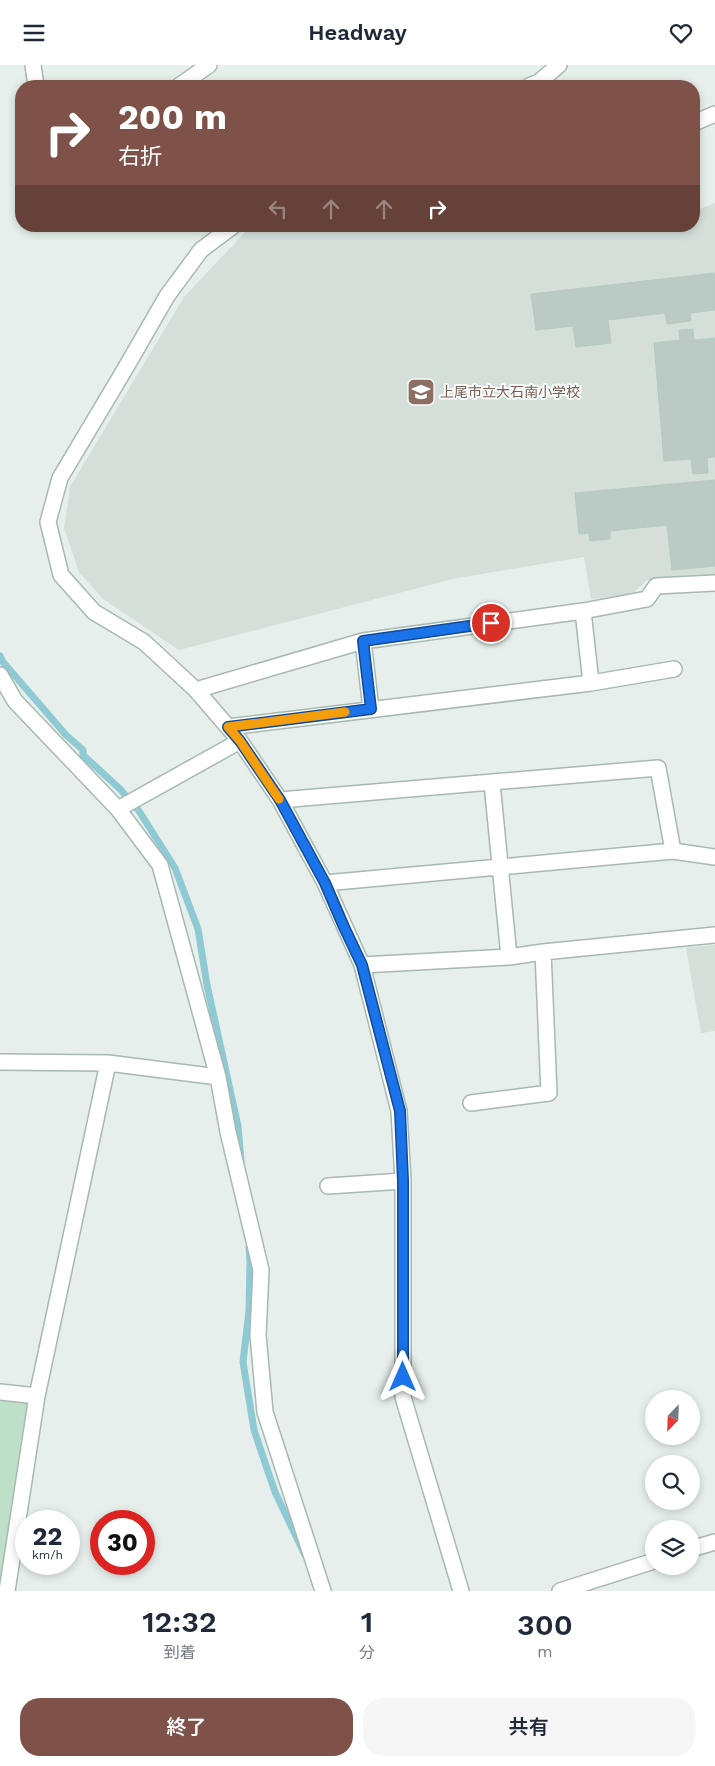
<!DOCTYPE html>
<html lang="ja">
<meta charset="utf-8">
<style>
body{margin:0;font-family:"Work Sans","Noto Sans JP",sans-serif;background:#f6f6f7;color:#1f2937;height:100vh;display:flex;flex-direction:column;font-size:19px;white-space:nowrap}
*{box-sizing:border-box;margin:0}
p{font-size:16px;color:#747a83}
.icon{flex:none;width:28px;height:28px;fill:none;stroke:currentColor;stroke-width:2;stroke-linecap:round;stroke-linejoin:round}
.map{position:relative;height:1526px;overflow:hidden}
.details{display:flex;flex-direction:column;background:#fff;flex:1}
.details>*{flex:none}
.banner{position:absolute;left:15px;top:15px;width:685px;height:152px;border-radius:20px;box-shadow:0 2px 8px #0003;background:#7f5249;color:#fff;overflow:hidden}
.needle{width:32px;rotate:203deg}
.tools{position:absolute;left:645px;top:1325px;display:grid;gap:10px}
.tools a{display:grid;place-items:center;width:55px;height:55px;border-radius:50%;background:#fff;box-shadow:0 2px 8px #0003;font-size:25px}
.speed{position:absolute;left:15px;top:1445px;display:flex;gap:10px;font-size:25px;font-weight:700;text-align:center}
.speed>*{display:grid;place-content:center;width:65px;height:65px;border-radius:50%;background:#fff;box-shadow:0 2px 8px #0003;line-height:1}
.speed small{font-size:12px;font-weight:400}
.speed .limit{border:8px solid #d22;background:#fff;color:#111}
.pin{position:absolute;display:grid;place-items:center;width:42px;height:42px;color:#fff;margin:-21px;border:2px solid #fff;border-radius:50%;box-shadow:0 1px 5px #0007}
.me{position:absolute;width:55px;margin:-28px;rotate:0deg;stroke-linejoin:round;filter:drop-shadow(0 0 4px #0008)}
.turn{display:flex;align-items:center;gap:18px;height:105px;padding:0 20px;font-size:22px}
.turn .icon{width:65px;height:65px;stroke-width:2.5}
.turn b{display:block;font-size:35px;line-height:42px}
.lanes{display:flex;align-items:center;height:48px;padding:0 20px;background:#0003;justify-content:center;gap:25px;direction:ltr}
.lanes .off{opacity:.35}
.eta{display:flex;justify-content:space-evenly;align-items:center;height:85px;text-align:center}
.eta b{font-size:30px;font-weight:600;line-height:35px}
.action{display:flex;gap:10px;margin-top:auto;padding:10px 20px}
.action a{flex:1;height:58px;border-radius:20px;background:#7f5249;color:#fff;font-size:20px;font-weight:600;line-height:58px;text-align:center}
.action a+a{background:#f6f6f7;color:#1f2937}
header{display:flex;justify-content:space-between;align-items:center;height:65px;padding:0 20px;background:#fff;font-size:22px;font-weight:600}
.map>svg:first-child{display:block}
.built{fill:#d4dfda}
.green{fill:#bfe0c8}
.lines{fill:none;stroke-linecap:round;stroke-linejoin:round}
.stream{stroke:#8ec9d4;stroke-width:7}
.building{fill:#bbcac4;stroke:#b8c9c2}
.minor-casing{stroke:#a8b8b2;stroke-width:18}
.minor{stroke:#fff;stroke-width:15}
.route-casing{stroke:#114b97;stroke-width:12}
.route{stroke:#1a73e8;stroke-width:9}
.slow{stroke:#f59e0b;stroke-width:9}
.labels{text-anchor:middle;stroke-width:4;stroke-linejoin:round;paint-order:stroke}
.education-label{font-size:14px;fill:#785e54;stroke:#f7fbf9;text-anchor:start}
</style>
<header><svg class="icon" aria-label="menu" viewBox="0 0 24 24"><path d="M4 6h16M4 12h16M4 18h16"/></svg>Headway<svg class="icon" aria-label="heart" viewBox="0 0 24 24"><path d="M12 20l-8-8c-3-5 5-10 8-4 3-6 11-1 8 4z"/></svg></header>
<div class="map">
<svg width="715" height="1526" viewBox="0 0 715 1526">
<rect width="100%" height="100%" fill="#e6efeb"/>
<path class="built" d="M715,138V511L647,515L632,529L591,534L584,492L457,513L179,585L103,534L79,507L64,463L70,422L184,232L251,161H694V146Z
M715,880V966L701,968L686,883Z"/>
<path class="green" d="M0,1327L37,1331L0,1526Z"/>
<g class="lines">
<path class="stream" d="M0,591L3,597L66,670L83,685V690L120,724L139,746L175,803L198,864L207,920L238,1061L241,1096
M249,1182L250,1197L249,1246L243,1297L254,1365L275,1427L305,1490"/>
</g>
<path class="building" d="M715,208V245L690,248L691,256L667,259L665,248L608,255L611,278L576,282L573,261L536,265L531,229Z
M693,264L694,275L715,273V392L707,393L708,408L693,409L691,394L664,396L654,278L680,275L679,265Z
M715,415V501L672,505L667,460L610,466V474L590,476L589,468L579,469L575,428Z"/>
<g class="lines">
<defs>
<path id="minor" d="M33,0L36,21
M179,21L209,0
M529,21L539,17L559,0
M694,58L715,49
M233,161L201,185L167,231L125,304L60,413L48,457L61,510L94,547L144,577L196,625L240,676L280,735L325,818L362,900L399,1046L403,1116V1332L461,1526
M583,546L591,618
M363,576L371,644
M0,610L15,636L118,744L160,800L218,1012L228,1067L261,1205L258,1270L265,1347L323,1526
M196,625L363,576L583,546L647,534L656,521L715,518
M228,662L591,618L674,604
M492,718L509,892
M280,735L658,703L673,786
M118,744L240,676
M325,818L673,786L715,792
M362,900L509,892L543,887L715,870
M0,997L108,998L218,1012
M471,1038L549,1028L543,887
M328,1121L403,1116
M0,1327L37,1331
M691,1484L715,1477
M7,1526L37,1331L108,998
M560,1526L654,1496"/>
</defs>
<use href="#minor" class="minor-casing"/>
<use href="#minor" class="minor"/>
</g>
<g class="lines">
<defs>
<path id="route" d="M403,1312V1116L400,1046L362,900L344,862L325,818L280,735L240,676L228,662L371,644L363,576L491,558"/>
</defs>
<use href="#route" class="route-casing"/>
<use href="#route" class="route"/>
<path class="slow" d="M279,734L240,676L228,662L345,647"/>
</g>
<defs>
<symbol id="school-square" viewBox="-11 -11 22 22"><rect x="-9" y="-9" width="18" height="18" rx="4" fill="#8d6e63" stroke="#f7fbf9"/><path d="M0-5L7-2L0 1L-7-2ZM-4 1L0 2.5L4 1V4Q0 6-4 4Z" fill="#fff"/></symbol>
</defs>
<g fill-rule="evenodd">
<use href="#school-square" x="405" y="311" width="32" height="32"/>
</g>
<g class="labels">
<g class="education-label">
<text x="440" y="332">上尾市立大石南小学校</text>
</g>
</g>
</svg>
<div class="tools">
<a><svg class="needle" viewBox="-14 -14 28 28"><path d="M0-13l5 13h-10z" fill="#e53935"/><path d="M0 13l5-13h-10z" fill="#747a83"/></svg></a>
<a><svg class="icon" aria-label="search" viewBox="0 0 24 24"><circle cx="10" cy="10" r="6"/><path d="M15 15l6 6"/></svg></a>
<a><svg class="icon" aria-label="layers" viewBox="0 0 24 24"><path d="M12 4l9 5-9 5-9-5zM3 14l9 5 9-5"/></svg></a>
</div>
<div class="speed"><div>22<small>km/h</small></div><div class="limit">30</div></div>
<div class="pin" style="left:491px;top:558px;background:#d93025"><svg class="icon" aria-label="arrive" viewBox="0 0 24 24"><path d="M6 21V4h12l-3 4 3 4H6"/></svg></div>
<svg class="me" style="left:403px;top:1312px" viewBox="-20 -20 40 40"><path d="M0-17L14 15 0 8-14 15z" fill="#1a73e8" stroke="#fff" stroke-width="4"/></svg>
<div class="banner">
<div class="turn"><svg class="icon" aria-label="right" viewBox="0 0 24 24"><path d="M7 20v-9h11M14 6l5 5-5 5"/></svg><div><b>200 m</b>右折</div></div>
<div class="lanes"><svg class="icon off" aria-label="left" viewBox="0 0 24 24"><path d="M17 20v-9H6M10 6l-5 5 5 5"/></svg><svg class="icon off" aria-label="ahead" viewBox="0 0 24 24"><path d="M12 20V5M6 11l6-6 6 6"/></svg><svg class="icon off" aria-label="ahead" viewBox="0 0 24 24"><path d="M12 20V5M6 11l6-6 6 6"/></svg><svg class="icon" aria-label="right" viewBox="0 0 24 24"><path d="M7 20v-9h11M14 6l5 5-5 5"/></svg></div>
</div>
</div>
<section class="details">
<div class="eta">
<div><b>12:32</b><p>到着</p></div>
<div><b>1</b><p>分</p></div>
<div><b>300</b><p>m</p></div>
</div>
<div class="action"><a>終了</a><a>共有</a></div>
</section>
